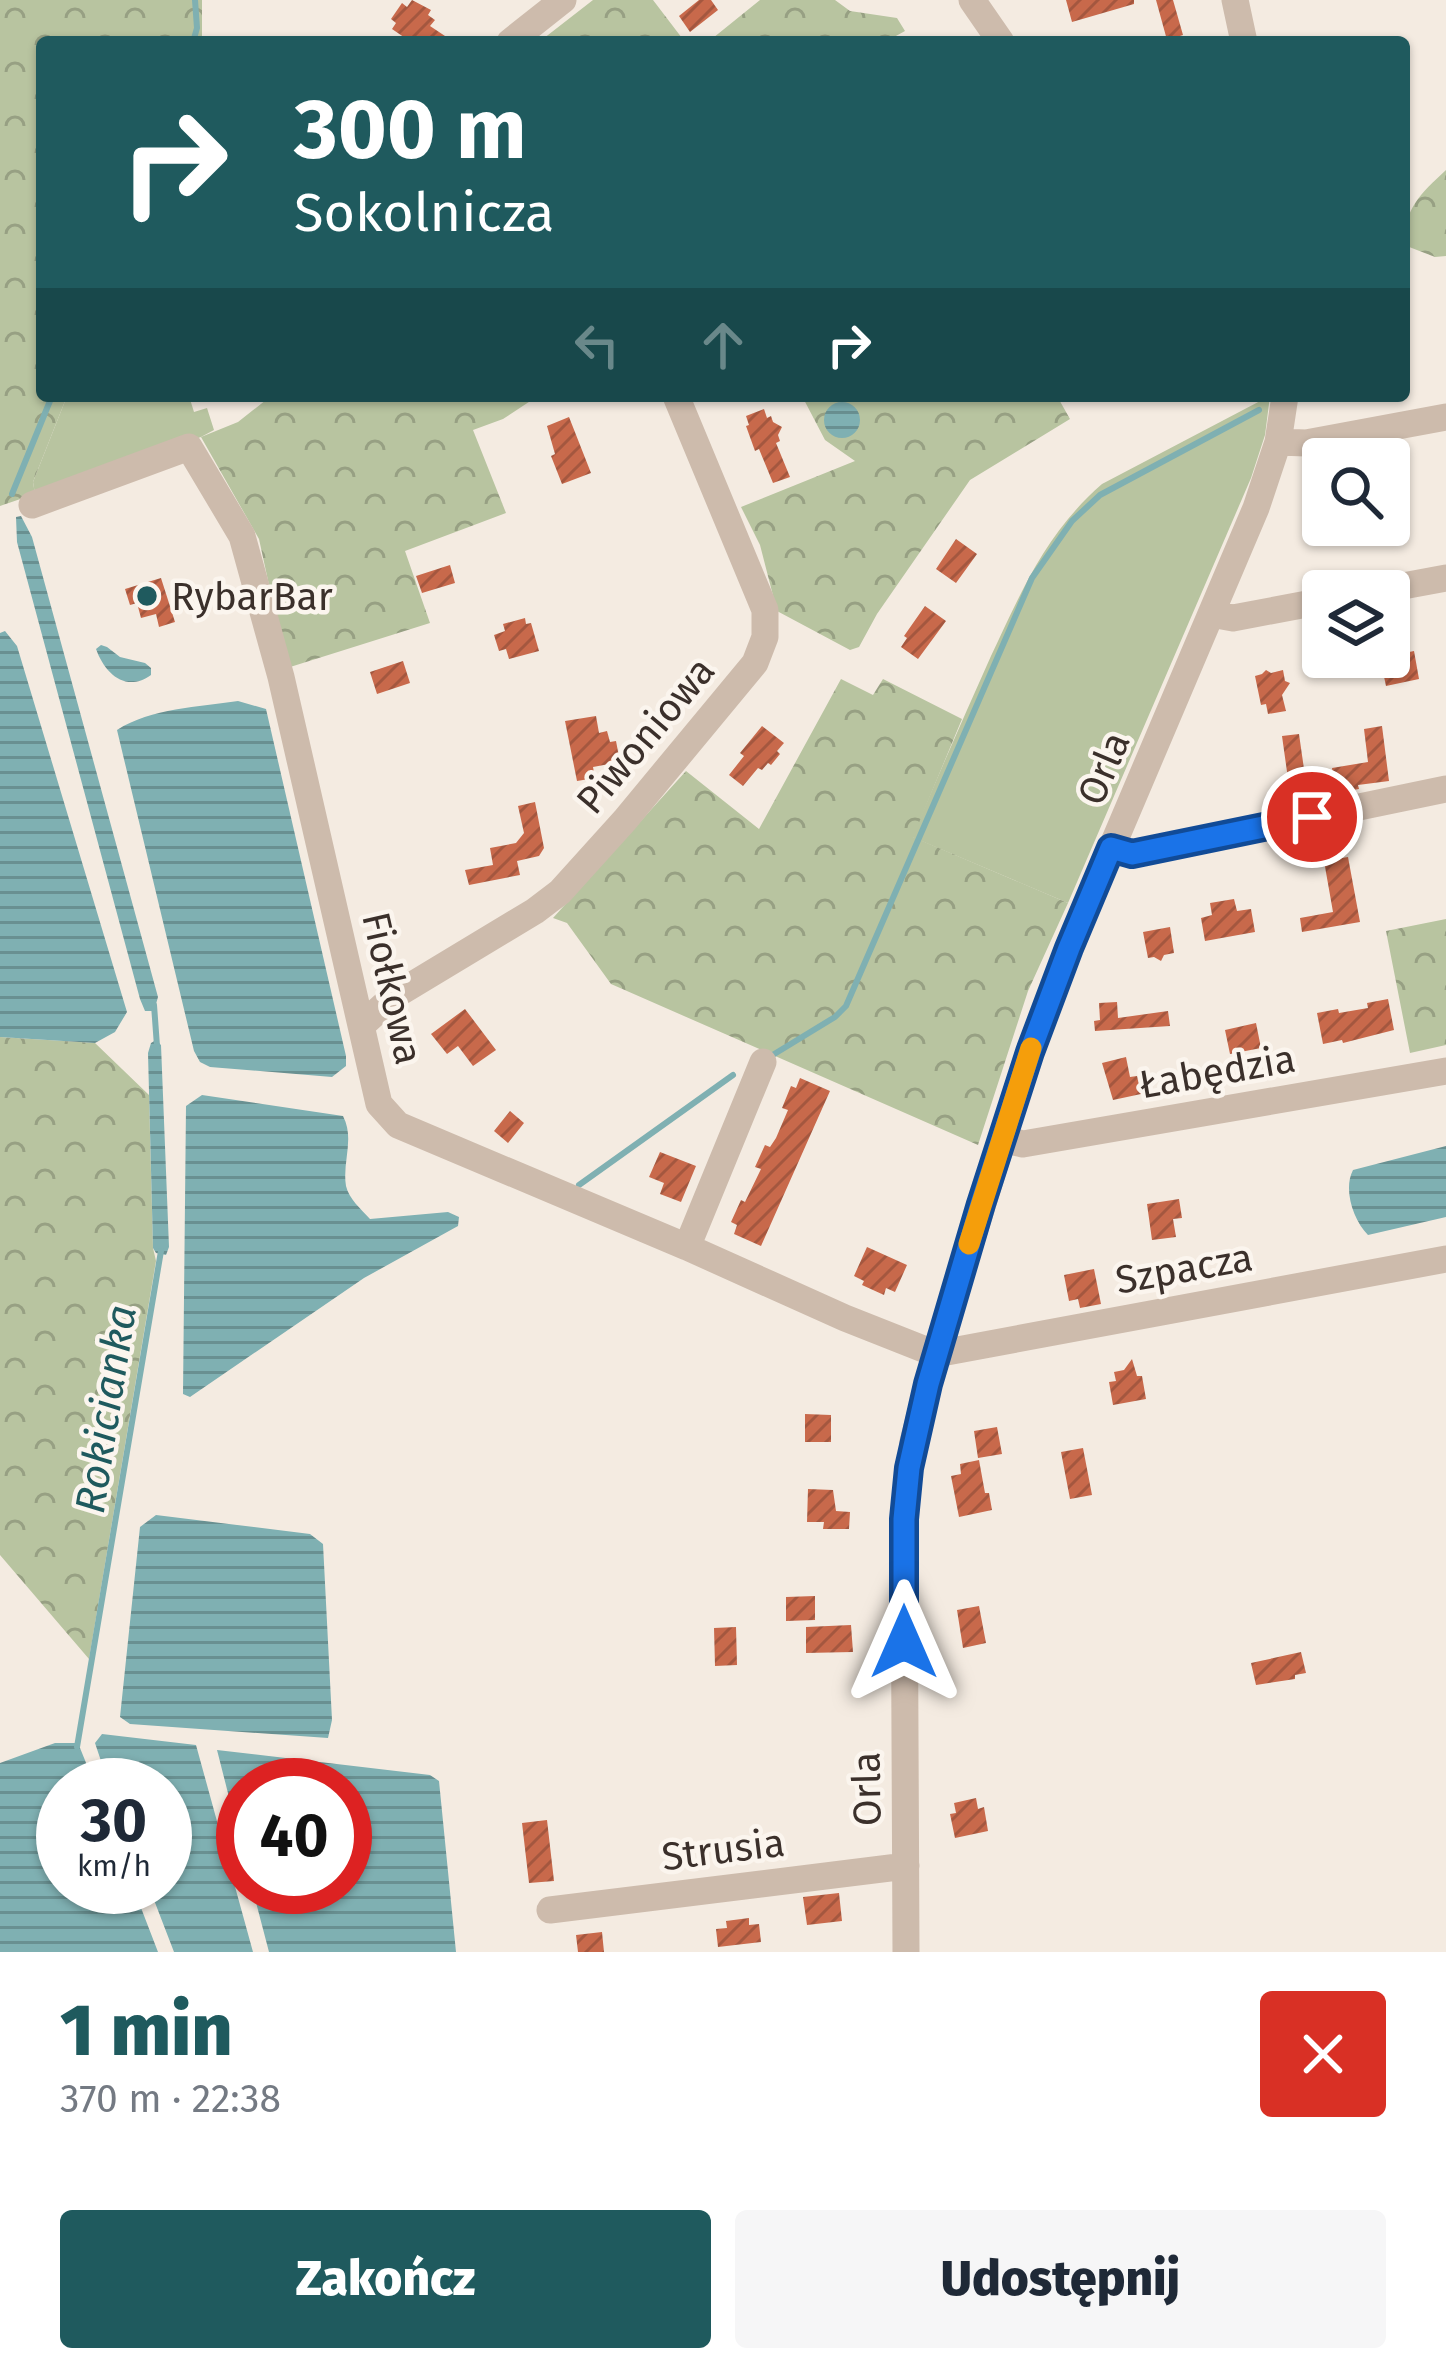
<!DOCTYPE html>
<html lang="pl">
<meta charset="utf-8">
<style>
body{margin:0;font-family:"Fira Sans",sans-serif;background:#f6f6f7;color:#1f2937;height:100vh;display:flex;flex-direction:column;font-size:45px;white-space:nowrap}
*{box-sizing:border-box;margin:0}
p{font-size:39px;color:#747a83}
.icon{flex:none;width:66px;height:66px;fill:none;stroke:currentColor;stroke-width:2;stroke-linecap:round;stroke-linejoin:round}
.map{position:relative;height:1952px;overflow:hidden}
.sheet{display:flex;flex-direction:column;background:#fff;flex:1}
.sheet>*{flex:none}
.hud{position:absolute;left:36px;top:36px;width:1374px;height:366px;border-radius:12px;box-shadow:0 3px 9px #0004;background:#1f5a5e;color:#fff;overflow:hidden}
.buttons{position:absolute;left:1302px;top:438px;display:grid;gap:24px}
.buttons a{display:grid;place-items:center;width:108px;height:108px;border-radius:12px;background:#fff;box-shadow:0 3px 9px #0004;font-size:60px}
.speed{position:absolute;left:36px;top:1758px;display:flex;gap:24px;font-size:60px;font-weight:700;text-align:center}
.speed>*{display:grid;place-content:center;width:156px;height:156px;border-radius:50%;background:#fff;box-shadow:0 3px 9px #0004;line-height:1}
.speed small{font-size:30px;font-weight:400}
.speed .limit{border:18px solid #d22;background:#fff;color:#111}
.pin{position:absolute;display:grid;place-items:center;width:102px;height:102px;color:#fff;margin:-51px;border:6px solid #fff;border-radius:50%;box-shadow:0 3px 12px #0007}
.me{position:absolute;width:132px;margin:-66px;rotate:0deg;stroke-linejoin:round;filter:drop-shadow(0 0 9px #0008)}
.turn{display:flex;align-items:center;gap:42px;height:252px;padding:0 60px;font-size:54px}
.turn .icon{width:156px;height:156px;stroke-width:2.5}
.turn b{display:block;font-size:84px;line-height:102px}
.lanes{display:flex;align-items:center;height:114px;padding:0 60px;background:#0003;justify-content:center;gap:60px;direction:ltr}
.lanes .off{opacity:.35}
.round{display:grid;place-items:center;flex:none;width:126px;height:126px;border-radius:12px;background:#f6f6f7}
.overview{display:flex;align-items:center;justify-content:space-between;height:204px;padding:0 60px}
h1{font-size:72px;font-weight:800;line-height:90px;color:#1f5a5e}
.action{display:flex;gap:24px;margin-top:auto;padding:24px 60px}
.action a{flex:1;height:138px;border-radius:12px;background:#1f5a5e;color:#fff;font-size:48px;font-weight:800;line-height:138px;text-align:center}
.action a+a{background:#f6f6f7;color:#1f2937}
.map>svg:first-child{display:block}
.grass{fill:#b8c4a0}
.forest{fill:url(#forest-crowns)}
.water{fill:url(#water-rules)}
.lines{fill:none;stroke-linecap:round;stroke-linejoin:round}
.stream{stroke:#7fb0b2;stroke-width:6}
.building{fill:url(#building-hatch)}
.minor{stroke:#cdbbac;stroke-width:27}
.route-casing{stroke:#114b97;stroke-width:30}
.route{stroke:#1a73e8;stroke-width:21}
.slow{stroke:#f59e0b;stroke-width:21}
.poi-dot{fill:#1f5a5e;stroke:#fbf5ee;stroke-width:4.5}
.labels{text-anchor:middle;stroke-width:9;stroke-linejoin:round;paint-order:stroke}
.poi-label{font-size:39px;fill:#3b302b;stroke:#fbf5ee;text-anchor:start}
.street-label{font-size:39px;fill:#3b302b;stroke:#fbf5ee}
.water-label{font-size:42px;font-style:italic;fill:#1f5a5e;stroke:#fbf5ee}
</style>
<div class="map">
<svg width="1446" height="1952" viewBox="0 0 1446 1952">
<defs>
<pattern id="forest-crowns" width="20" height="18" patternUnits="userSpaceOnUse" patternTransform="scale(3)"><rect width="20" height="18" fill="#b8c4a0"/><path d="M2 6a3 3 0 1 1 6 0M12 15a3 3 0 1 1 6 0" fill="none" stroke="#97a083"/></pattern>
<pattern id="water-rules" width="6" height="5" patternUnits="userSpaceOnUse" patternTransform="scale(3)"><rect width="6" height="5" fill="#7fb0b2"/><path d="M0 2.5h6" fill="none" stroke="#699091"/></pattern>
<pattern id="building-hatch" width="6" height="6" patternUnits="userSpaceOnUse" patternTransform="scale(3)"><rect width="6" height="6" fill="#c8694b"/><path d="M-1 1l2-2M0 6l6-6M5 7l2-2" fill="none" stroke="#a4573f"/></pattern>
</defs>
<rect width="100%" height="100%" fill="#f4ebe1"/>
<path class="grass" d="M67,396H189L194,412L207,408L214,430L201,437L35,494L33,482Z
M1262,396H1270L1265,435L1251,478L1068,903L912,837C938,776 964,716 991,656C1022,590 1046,533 1102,484L1262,400Z"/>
<path class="forest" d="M0,0H202V42H42V396H67L33,482L35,494L0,506Z
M593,0H653L685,42H539Z
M760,0H835L850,11L897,18L905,31L885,42L842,39L839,42H708Z
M1446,170V256L1435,257L1404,245C1404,209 1420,194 1446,170Z
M271,396H538L503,419L473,430L506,513L405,551L430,623L287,668L259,539L201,437L238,422Z
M802,396H1057L1070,419L970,480L877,614L859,647L850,650L777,611L760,545L741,507L855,461L825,440Z
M841,679L873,695L883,679L962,719L913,837L1068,903L1028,991L978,1145L611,984L567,923L553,918L686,771L759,829Z
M1446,919V1045L1410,1053L1386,931Z
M0,1037L95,1043L149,1095L153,1248L156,1261L89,1659L0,1555Z"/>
<path class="water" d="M824 420a18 18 0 1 1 36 0a18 18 0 1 1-36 0Z
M21,516L32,537L158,997L154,1011H145L140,999L17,542L16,517Z
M5,631L17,646L127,1012L115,1032L95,1043L0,1037V633Z
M101,645L107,647L120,657L145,663L151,668V675C126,693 105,674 96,649Z
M238,701L266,709L346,1056V1066L332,1077L210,1067L200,1062L194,1051L117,730C151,708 199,707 238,701Z
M156,1040L161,1045L169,1247L166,1255L156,1253L153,1248L148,1053L151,1043Z
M202,1095L343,1116C355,1139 342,1162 346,1186C349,1199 361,1209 370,1219L448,1212L459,1217L458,1226L364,1278L190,1397L183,1394L186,1106Z
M1446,1146V1217L1368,1235C1353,1220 1343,1189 1353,1170Z
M156,1515L310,1534L323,1544L332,1720L328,1738L130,1724L120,1717L140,1527Z
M102,1734L196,1745L253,1952H174L149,1887H165V1785H109L95,1743Z
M55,1743H78L95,1785H63V1887H133L158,1952H0V1763Z
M217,1750L430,1775L439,1781L456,1952H269L252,1887H345V1785H243V1852Z"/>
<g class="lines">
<path class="stream" d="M193,42L197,28L195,0
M12,494L52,396
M154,1005L157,1046
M771,1056L835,1017L846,1006L1032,578L1072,521L1100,495L1259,410
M579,1185L733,1075
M77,1747L161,1251"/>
</g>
<path class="building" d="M412,0L431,10L428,15L435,20L430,26L454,42H411L392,29L396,23L391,19L402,3L407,7Z
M699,0H711L718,10L690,32L679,16Z
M1066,0H1134V4L1072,22Z
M1156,0H1173L1183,35L1167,40Z
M764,409L767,418L771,416L773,422L782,427L778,435L780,441L776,443L790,477L773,483L759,449L755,451L746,426L749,425L746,416Z
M569,417L591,473L562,484L551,456L555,454L547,426Z
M956,539L977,554L956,583L936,569Z
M450,565L455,583L422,593L416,576Z
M161,578L175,622L159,627L156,614L141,618L137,603L130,605L125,589Z
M925,606L946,621L918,659L901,647L907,638L904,636Z
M525,618L526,624L531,623L539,651L509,659L506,649L499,651L494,635L505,631L503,624Z
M1414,651L1419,679L1386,686L1380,658Z
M403,661L410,683L377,694L370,672Z
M1266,670L1271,673L1283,670L1285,681L1290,683L1282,695L1286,711L1268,714L1266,704L1261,705L1255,676L1262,674Z
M596,716L599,733L607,731L610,742L616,741L620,762L593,767L595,778L577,781L565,721Z
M762,726L784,743L777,751L780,754L771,765L768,763L762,770L758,768L743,786L729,775L744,756L740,753Z
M1382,726L1389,781L1358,785L1359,789L1336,793L1332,768L1368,762L1364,729Z
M1299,734L1307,790L1290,793L1282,736Z
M535,802L544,848L539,856L517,861L520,875L469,885L465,870L493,865L490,848L516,843L524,833L518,806Z
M1348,857L1360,922L1302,932L1300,918L1333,912L1324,861Z
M1234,899L1237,911L1251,909L1255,932L1205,941L1201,918L1212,915L1210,903Z
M1170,927L1174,953L1164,955L1161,961L1154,957L1148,958L1143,932Z
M1388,999L1394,1030L1343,1043L1342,1040L1323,1044L1317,1013L1338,1009L1339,1013L1368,1008L1367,1003Z
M1117,1002L1118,1018L1168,1011L1170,1026L1095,1031L1094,1021L1100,1020L1099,1003Z
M465,1009L496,1050L473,1066L458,1046L447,1054L431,1034Z
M1256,1023L1261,1048L1230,1054L1225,1030Z
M1126,1057L1130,1077L1137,1076L1141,1094L1113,1100L1102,1063Z
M800,1078L830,1091L761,1246L734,1234L737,1225L731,1222L741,1200L745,1202L761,1169L755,1167L765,1145L770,1147L776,1138L788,1110L782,1108L791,1086L796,1088Z
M510,1111L524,1123L508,1143L494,1131Z
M660,1152L696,1166L681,1202L660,1194L664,1183L649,1177Z
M1179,1199L1182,1218L1173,1219L1176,1237L1152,1240L1147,1204Z
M867,1247L907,1265L895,1292L886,1288L884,1295L862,1285L864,1281L854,1276Z
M1094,1269L1101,1304L1080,1308L1078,1299L1069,1301L1064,1275Z
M1132,1359L1137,1376H1142L1146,1399L1113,1405L1109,1382L1116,1381L1114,1372L1124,1370Z
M805,1414L831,1415V1442H805Z
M997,1427L1002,1454L978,1458L974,1431Z
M1083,1448L1092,1495L1070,1499L1061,1452Z
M979,1460L985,1493H989L992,1510L959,1517L951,1476L961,1474L960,1464Z
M808,1489L833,1490L836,1511L850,1512L849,1529H823L824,1522H807Z
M815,1596V1620L786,1621V1597Z
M979,1606L986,1643L963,1648L957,1610Z
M851,1625L853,1652L806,1653V1627Z
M736,1627L737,1665L715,1666L714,1628Z
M1301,1652L1306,1673L1295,1675V1679L1256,1685L1251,1663Z
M976,1798L978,1809L984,1807L988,1831L955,1838L950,1814L956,1813L954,1803Z
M547,1820L554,1881L529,1883L522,1823Z
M839,1893L842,1921L807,1925L803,1897Z
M749,1918V1925L759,1924L761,1942L718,1947L716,1929L727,1928L726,1921Z
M602,1932L604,1952H578L576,1935Z"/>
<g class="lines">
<path class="minor" d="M972,0L1001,42
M1235,0L1244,42
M510,42L563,0
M1278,442L1306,443L1446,417
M32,505L189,447L242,536L281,677L379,1104L398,1125L687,1247L845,1318L936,1354L1446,1259
M1376,591L1446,578
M1211,614L1233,618L1323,601
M1111,848L1132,854L1446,789
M362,1025L394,996L535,911L560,892L625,820L755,663L765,637V610L676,396
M1002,1139L1023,1144L1446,1071
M687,1247L763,1062
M550,1910L906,1866
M906,1952L904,1519L913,1442L936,1354L1030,1052L1069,948L1256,508L1278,442L1285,396"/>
</g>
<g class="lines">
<defs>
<path id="route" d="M904,1642V1519L909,1468L928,1384L981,1204L1030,1052L1069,948L1111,848L1132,854L1312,817"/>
</defs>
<use href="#route" class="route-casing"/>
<use href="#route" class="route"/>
<path class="slow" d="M969,1244L1031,1048"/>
</g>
<circle class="poi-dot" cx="147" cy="596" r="12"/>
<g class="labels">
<g class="poi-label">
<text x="171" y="610">RybarBar</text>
</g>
<g class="street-label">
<text transform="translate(645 735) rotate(-50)" y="14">Piwoniowa</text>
<text transform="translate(1103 768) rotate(-67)" y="14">Orla</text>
<text transform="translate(393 988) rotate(77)" y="14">Fiołkowa</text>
<text transform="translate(1217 1071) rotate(-10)" y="14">Łabędzia</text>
<text transform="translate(1184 1268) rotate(-10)" y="14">Szpacza</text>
<text transform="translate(866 1789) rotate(-91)" y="14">Orla</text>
<text transform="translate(723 1849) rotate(-7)" y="14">Strusia</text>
</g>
<g class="water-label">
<text transform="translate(105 1409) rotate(-81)" y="15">Rokicianka</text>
</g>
</g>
</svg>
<div class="buttons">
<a><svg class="icon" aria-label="search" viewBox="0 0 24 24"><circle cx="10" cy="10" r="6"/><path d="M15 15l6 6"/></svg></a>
<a><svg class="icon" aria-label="layers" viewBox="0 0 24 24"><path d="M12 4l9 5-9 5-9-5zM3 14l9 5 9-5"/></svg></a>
</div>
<div class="speed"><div>30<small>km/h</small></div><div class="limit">40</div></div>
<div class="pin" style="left:1312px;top:817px;background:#d93025"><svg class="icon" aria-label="arrive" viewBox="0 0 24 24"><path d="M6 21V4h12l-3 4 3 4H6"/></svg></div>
<svg class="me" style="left:904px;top:1642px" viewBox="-20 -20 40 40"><path d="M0-17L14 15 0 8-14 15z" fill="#1a73e8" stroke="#fff" stroke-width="4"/></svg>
<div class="hud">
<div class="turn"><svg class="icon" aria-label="right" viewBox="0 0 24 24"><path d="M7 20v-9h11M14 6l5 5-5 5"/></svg><div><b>300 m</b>Sokolnicza</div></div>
<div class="lanes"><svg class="icon off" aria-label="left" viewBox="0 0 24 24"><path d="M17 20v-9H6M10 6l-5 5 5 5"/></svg><svg class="icon off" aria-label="ahead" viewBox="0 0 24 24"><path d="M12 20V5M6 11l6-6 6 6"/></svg><svg class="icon" aria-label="right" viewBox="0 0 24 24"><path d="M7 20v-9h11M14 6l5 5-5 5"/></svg></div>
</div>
</div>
<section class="sheet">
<div class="overview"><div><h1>1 min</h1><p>370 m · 22:38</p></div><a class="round" style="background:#d93025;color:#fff"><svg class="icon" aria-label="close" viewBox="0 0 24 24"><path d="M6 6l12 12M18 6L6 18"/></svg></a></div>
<div class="action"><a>Zakończ</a><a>Udostępnij</a></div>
</section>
